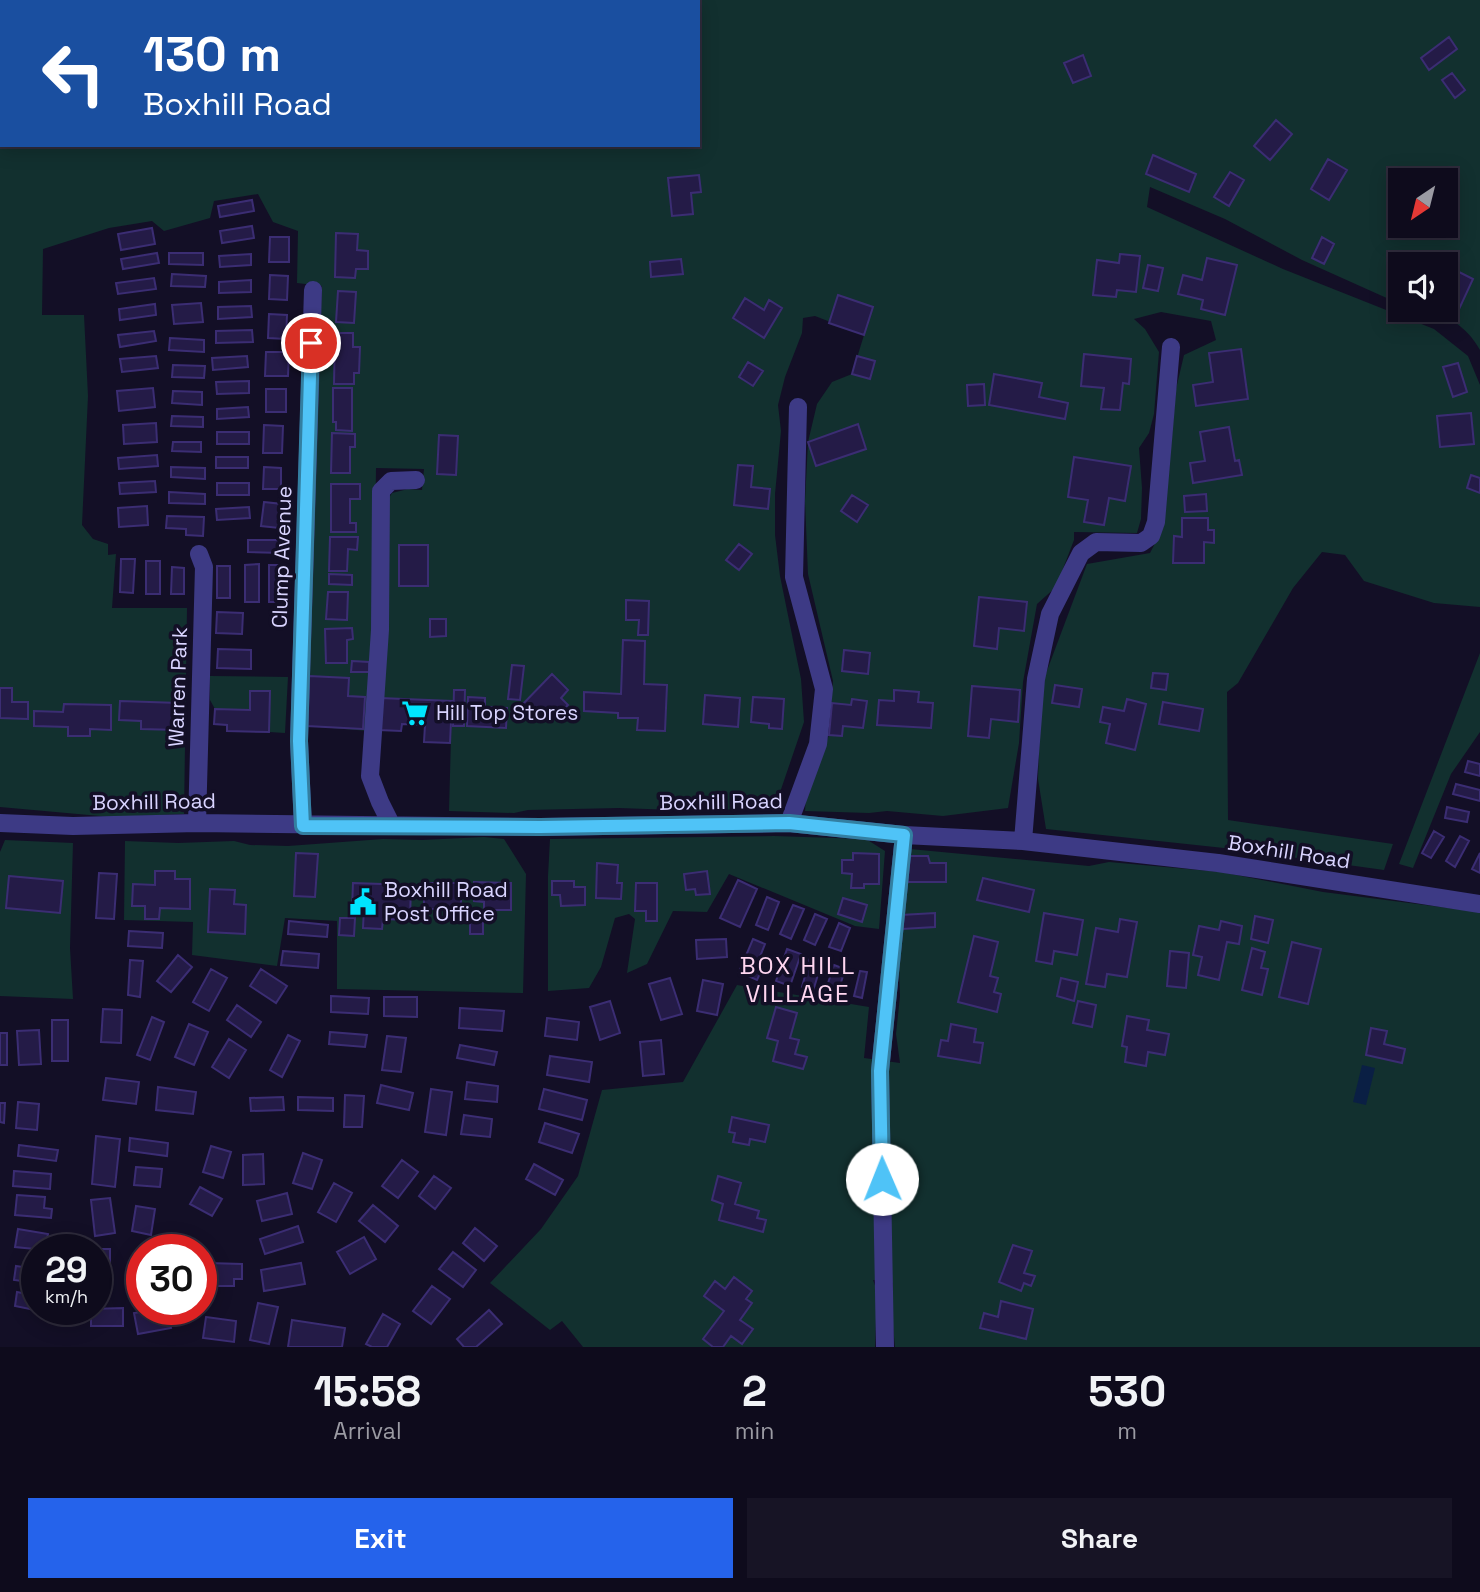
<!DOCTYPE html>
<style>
body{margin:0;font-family:"Space Grotesk",sans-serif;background:#171425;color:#f1f3f6;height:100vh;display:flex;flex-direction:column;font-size:26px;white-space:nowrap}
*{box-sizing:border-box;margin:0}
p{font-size:23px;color:#9b9ba3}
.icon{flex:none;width:38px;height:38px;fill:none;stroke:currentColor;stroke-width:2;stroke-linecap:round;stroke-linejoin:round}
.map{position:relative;height:1347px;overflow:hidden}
.panel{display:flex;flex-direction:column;background:#0e0b1c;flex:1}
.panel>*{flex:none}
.top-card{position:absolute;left:0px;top:0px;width:700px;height:147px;box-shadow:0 4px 18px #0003,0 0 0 2px #2e2b3b;background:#1a4fa0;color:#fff;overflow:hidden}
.needle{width:46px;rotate:215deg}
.controls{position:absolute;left:1388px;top:168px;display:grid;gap:14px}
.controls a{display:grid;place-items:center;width:70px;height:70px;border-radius:0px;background:#0e0b1c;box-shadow:0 4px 18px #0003,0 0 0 2px #2e2b3b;font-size:35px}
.speed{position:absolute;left:21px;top:1234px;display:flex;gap:14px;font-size:35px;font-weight:700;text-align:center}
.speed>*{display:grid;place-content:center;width:91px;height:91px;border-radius:50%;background:#0e0b1c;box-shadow:0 4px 18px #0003,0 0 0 2px #2e2b3b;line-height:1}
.speed small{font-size:18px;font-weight:400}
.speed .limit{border:10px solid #d22;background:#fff;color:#111}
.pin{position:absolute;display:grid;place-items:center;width:60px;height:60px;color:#fff;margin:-30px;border:4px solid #fff;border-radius:50%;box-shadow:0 2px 7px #0007}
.me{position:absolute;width:77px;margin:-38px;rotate:359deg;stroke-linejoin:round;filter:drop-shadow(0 0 5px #0008)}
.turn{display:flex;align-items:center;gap:24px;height:147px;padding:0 28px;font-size:32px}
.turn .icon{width:91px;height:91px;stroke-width:2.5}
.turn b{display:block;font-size:49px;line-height:60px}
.eta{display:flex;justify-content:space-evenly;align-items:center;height:119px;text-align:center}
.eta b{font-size:42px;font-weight:800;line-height:49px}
.button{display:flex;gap:14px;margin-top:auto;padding:14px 28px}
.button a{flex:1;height:80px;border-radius:0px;background:#2563eb;color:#fff;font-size:28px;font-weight:800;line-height:80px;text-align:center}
.button a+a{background:#171425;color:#f1f3f6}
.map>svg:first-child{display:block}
.green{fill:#12302f;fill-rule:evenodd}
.water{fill:#0a1f44}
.building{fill:#241b47;stroke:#3b2d73;stroke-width:2}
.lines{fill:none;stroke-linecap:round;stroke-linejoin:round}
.minor{stroke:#3d3a85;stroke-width:18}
.route-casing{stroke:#337fa1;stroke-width:18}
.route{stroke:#4fc3f7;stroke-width:12}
.labels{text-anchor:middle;stroke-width:7;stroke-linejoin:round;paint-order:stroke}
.street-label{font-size:21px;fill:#d9d4ff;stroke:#130f26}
.poi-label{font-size:21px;fill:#d9d4ff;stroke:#130f26;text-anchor:start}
.quarter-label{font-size:24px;letter-spacing:2px;fill:#ffd6f0;stroke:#130f26}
</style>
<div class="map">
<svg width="1480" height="1347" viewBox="0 0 1480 1347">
<rect width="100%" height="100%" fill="#130f26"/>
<path class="green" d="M0,0H1480V350C1469,330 1453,319 1433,310H1446V264H1400V304L1302,260L1225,219L1150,187L1147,207L1283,269L1434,329L1468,356L1480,385V607L1434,603L1364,581L1345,555L1322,552L1293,588L1238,683L1227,692L1228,820L1393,844L1384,870L1224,848L1046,829L1038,779L1040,719L1045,676L1087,564L1150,553L1164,526L1176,389L1184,355L1216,340L1211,321L1161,312L1134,319L1145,329L1159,352L1154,414L1149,433L1139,448L1142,488L1141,519L1137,533L1074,532V540L1056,587L1037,604L1023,682L1019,743L1008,808L943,816L887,811L869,813L805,811L806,795L829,735L833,681L808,574L805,501L808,442L817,404L832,382L852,374L864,335L815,316L803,318L802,333L785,377L778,405L781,431L775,494V535L780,576L801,679L804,722L775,807L703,811L619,808L528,810L514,813L449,811L452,701L380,698L387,501L392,493L408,489L422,490L424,469L376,468L374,623L368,731L307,726L312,496L322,286L297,283L298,231L273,222L258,194L214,201L210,218L164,231L152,221L109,228L43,249L42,315H84L88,396L82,525L93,539L108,544V555L116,554L112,608H187L184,814L111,817L0,807ZM2,2H698V145H2ZM1400,180H1446V226H1400Z
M1480,653V732L1451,774L1413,868L1399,864Z
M210,676L288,677L285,733L269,732L270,691H250V710L215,709L210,700Z
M774,836L866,839L885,851L879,929L855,926L729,874L707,912L673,911L647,964L627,973L635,919L629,914L615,918L601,967L589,988L548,991V876L550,839Z
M484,837L504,839L526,874L523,993L337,989V921L285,918L277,966L192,955L193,922L124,920L125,841L178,843L234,841L250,845L288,846L383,839L422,840Z
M5,840L73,843L70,948L73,999L0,996V852Z
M910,849L1089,866L1109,862L1221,872L1323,892L1480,912V1347H895L892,1316L893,1283L873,1280L877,1291L875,1347H583L562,1321L550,1330L490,1283L541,1229L578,1176L602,1090L683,1082L737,985L869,1007L864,1058L900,1063L896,1034L900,996L899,969Z"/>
<path class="water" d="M1362,1065L1375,1068L1366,1105L1353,1102Z"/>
<path class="building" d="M1449,37L1457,49L1429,70L1421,58Z
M1083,55L1091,76L1073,83L1064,63Z
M1452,73L1465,90L1455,98L1442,80Z
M1276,120L1292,134L1270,160L1254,146Z
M1153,155L1196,174L1189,192L1146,174Z
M1328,159L1347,170L1329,200L1311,189Z
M1230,172L1244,180L1229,206L1214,197Z
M699,175L701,192L691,193L693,214L672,216L668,178Z
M252,200L254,211L220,217L218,206Z
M252,226L254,238L222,243L220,231Z
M152,228L155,244L121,250L118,234Z
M336,233L358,234L357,250L368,251V269H356L355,278L335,277Z
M270,237H289V262H269Z
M1322,237L1334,244L1324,264L1312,258Z
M157,253L159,263L123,269L121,259Z
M169,253H203V265L169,264Z
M251,254V265L220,267L219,256Z
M1120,254L1140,256L1136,292L1117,290L1116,297L1093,295L1097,260L1119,263Z
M1207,258L1237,265L1225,315L1201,309L1203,300L1178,294L1183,275L1202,280Z
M681,259L683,274L651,277L650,262Z
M1148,265L1163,268L1158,291L1143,288Z
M1453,269L1473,279L1454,320L1433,310H1446V280L1447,281Z
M172,274L206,276L205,287L171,286Z
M270,275L288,276L287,300L269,299Z
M154,278L156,289L118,294L116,283Z
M251,280V292L219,293V282Z
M1396,281L1400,283V300L1389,294Z
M338,291L356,292L354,323L336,322Z
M838,295L873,307L864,335L829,323Z
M745,298L764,310L769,300L782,308L764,338L733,318Z
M201,303L203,322L174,324L172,305Z
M155,304L156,315L120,320L119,309Z
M251,306L252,317L218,319V307Z
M269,314L287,315L286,339L268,338Z
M252,330L253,342L216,343V331Z
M154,331L156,341L120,347L118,335Z
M335,333H353V347H360L359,373H354V384H334Z
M170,338L204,340V352L169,350Z
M1241,349L1248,399L1196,406L1193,385L1213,382L1209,353Z
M266,352H289L288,376H265Z
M1084,354L1131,359L1129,384L1123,383L1120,410L1101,409L1104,388L1081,386Z
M156,356L158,368L122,372L120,359Z
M247,356L248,367L213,370L212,358Z
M857,356L875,361L870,379L852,374Z
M748,362L763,371L753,386L739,377Z
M1458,363L1467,392L1453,397L1443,367Z
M173,365L205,366L204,378L172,377Z
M994,374L1042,383L1039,397L1068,403L1065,419L989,405Z
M249,381V393L217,394L216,382Z
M984,384L985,405L968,406L967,385Z
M153,388L155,407L119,411L117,391Z
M333,388H352V431L336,430V422H333Z
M266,389H286V412H266Z
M173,391L202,392V405L172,403Z
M248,407L249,417L217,419V409Z
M1471,413L1474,444L1440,447L1437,416Z
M172,416L203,417V427L171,426Z
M156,423L157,442L124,444L123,425Z
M858,424L866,449L816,466L808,442Z
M264,425L283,426L282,453H263Z
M1229,427L1235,461L1239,460L1242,475L1193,483L1190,463L1205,461L1200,432Z
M217,432H249V444H217Z
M332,433L355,434V447H350V473H331Z
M439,435L458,436L456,475L437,474Z
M173,442H201V452L172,451Z
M157,455L158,466L119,469L118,458Z
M216,457H248V468H216Z
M1074,457L1131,466L1125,501L1109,498L1104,525L1084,522L1088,500L1068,497Z
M738,465L753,466L751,487L770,489L768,509L734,505Z
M171,467L205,468V479L171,477Z
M264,467L281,468V489H263Z
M1471,475L1480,478V493L1467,488Z
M155,481L156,492L120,494L119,483Z
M217,483H249V495H217Z
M331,484H360V499H350V523H356V532H331Z
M169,492L205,494V504L169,503Z
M1206,494L1207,511L1185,512L1184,496Z
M852,495L868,505L857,522L841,511Z
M264,502L282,504L279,528L261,526Z
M147,506L148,525L119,527L118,508Z
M249,507L250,518L217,520L216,509Z
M167,516L204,517L203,536L186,535V529L166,528Z
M1182,518H1208V530H1214V543L1204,542V563H1173L1174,536L1182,537Z
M330,537H358L357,550L348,549L347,571H329Z
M248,540H282V553L248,552Z
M739,544L752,554L739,570L726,560Z
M399,545H428V586H399Z
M121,559H135L133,593L120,592Z
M146,561H160V594H146Z
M259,564V602H245V565Z
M269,565H282V602H269Z
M217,566H230V598H217Z
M172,567L184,568V594H171Z
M329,574L352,575V585L329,584Z
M328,592H348L347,620L326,619Z
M979,597L1027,602L1024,631L999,628L997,649L974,646Z
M626,600L649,601L648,635H638L639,620H626Z
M217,612L243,613L242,634L216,633Z
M430,619H446V636L430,637Z
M352,628L353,639L347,640V663H326L325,629Z
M623,640L645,641L644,684L667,685L665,731L637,730L638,718H618V713L584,711V692L621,694Z
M218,649L251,650V669L217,668Z
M844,650L870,653L868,674L842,671Z
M352,661L369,662V672H351Z
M512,665L524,666L520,700L508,699Z
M1153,673L1168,674L1166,690L1151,688Z
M552,674L568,690L561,698L568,705L556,717L548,709H538L529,718L519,708Z
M309,676L349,678L348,696L365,697L363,729L307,726Z
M1055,685L1082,689L1079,707L1052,703Z
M972,686L1020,690L1018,722L991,719L989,738L968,736Z
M0,688H12V702H28V719L0,718Z
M454,690H465L464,726H453Z
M894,690L919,692L918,702L933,703L931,728L877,725L879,700L894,701Z
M250,691H270L269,732L227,731V725L214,724L215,709L250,710Z
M705,695L740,698L738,727L703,724Z
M468,697L485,698V707L507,708L506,728L467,726Z
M753,697L784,699L782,729L769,728V724L751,722Z
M380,698L452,701L450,743L424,742L425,725L402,724L401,731L379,730Z
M852,699L867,701L863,728L843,726L842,736L829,735L832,703L851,705Z
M1127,699L1146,704L1135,750L1106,743L1110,724L1100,722L1103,707L1124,711Z
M120,701L179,703L178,730L141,729V721L119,720Z
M1163,702L1203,709L1199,731L1159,724Z
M64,704L111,705V730L90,729V736H68V727L34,726V711L63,712Z
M1468,761L1480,764V776L1465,772Z
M1456,784L1480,790V801L1453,794Z
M1447,807L1469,812L1467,822L1445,818Z
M1434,831L1444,837L1431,858L1422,853Z
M1460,836L1469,841L1455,867L1446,861Z
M296,853L318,854L315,897L294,896Z
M853,853L879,854V884H864V888H851L852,874L842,873V860H853Z
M1480,853V873L1472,869Z
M907,856H928L930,863H946V882H907Z
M597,863L618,865L617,883H622L621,899L596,898Z
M155,871H175V879H190V909L160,908L159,919H145V906H132L133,884L155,885Z
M707,871L710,894L696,895L695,889L686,890L684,874Z
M99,873L117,874L114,919L96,918Z
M9,876L63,881L60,913L6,908Z
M983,878L1034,890L1029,912L977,900Z
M738,880L757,889L740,927L720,918Z
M552,881H574V887H585V905L561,906L560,895H552Z
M474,882L511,883V910H484V902L474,901Z
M353,883L411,885L410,920L383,919L382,929L363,928L364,908H352Z
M424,883H461V916H444V909H424Z
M636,883H657V921H646V911H635Z
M210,889L235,890L234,904L246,905L245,934L208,932Z
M767,897L779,902L768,930L756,925Z
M843,898L867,905L862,922L838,914Z
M793,905L804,909L791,939L780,934Z
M935,913V927L902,929L901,915Z
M1044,913L1083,920L1077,955L1054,951L1052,964L1036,961Z
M815,914L827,919L815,945L804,940Z
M470,915H483V934H470Z
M1255,916L1273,920L1268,943L1251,939Z
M340,918H355L354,936L339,935Z
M1120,919L1137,922L1127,977L1107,974L1105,987L1086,984L1096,928L1118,932Z
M289,921L328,925L327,937L288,934Z
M1221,921L1242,926L1239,944L1227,942L1219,980L1198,975L1202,957L1193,955L1199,926L1219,930Z
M839,923L850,928L841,951L829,947Z
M129,931L163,933L162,948L128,946Z
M974,936L998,942L990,976L998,978L994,992L1001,994L997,1012L958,1002Z
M726,939L727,957L697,959L696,940Z
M753,939L765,944L757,964L763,967L757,980L739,972Z
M1292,942L1321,949L1308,1004L1279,997Z
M1252,948L1265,952L1261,968L1268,969L1262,995L1242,990Z
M787,949L801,954L790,986L776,981Z
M283,951L319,954L318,968L281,965Z
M1170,951L1189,953L1186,988L1167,986Z
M178,955L192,967L171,992L157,981Z
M810,958L822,962L813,991L802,987Z
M130,960L143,961L140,997L128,995Z
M834,965L845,969L837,996L825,992Z
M211,969L227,978L209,1011L193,1002Z
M261,969L287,986L276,1003L250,986Z
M860,971L867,972L862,998L854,996Z
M670,978L682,1014L661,1020L649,984Z
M1061,978L1078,982L1074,1001L1057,996Z
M703,980L723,984L717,1015L697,1011Z
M331,996L369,998L368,1014L331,1012Z
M384,997H417V1017L384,1016Z
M610,1001L620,1033L600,1040L590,1007Z
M1078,1001L1096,1005L1092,1027L1073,1023Z
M237,1005L261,1022L251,1037L227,1020Z
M776,1007L797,1013L790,1038L799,1040L795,1054L807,1057L803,1069L773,1061L778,1041L767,1038Z
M460,1008L504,1011L502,1031L459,1028Z
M103,1009L122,1010L121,1043L101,1042Z
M1127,1016L1149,1020L1147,1030L1169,1034L1165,1055L1148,1052L1146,1066L1125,1062L1127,1047L1122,1046Z
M152,1017L164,1022L150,1060L137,1055Z
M547,1018L579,1022L577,1040L545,1036Z
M52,1020H68V1061H52Z
M189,1024L208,1032L194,1065L175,1057Z
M951,1024L976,1029L974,1042L983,1043L980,1063L938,1056L941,1040L948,1041Z
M1371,1028L1387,1031L1384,1044L1405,1049L1402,1063L1366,1055Z
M39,1030L41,1064L19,1065L17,1031Z
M330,1032L367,1035L365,1047L329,1044Z
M0,1033H7V1065H0Z
M288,1035L300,1041L282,1077L270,1070Z
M387,1036L406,1038L401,1072L382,1070Z
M229,1039L246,1050L229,1078L212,1067Z
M661,1040L664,1074L643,1076L640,1042Z
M460,1045L497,1052L494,1065L457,1058Z
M550,1056L592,1062L589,1082L547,1075Z
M106,1078L139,1082L136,1104L103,1100Z
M467,1082L498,1086L497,1102L465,1099Z
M381,1085L413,1093L409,1110L377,1103Z
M158,1087L196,1092L193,1114L156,1110Z
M431,1089L452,1092L446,1135L425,1132Z
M544,1089L587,1100L582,1120L539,1109Z
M345,1095L364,1096L362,1127H344Z
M283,1097L284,1110L251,1111L250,1098Z
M298,1097L333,1098V1111L298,1110Z
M18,1102L39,1104L37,1130L16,1128Z
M0,1103H5L4,1123L0,1122Z
M464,1115L492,1119L490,1137L461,1134Z
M732,1117L769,1125L765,1142L750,1139L749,1145L733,1142L735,1133L729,1132Z
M545,1123L579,1134L572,1153L539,1142Z
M96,1136L120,1139L115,1187L92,1184Z
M130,1138L168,1143L167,1156L129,1151Z
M19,1145L58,1150L56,1161L18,1156Z
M211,1146L231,1152L223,1178L203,1172Z
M303,1153L322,1160L312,1189L293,1183Z
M263,1154L264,1184L243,1185V1155Z
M402,1160L418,1172L398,1198L382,1186Z
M534,1164L563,1180L555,1195L526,1179Z
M136,1167L162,1169L160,1187L134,1185Z
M14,1171L51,1174L50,1189L13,1186Z
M434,1176L451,1188L435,1209L419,1196Z
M718,1176L741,1183L735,1204L759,1211L757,1218L766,1220L763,1232L719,1220L723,1204L712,1200Z
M334,1183L352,1193L336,1222L318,1212Z
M200,1187L222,1199L212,1216L190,1204Z
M287,1193L292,1214L262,1221L257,1201Z
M17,1195L45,1197L44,1208L52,1209L51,1218L15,1215Z
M110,1198L115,1233L95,1236L91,1200Z
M373,1205L398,1226L385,1242L359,1221Z
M136,1206L155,1209L151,1235L132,1231Z
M298,1226L303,1242L265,1254L260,1239Z
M475,1228L497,1246L484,1261L463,1243Z
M18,1229L48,1234L45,1250L15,1247Z
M364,1237L376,1259L350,1274L337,1252Z
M1013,1245L1032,1251L1024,1273L1035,1276L1031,1286L1024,1283L1021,1291L999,1282Z
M89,1249H110V1285L96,1286V1250Z
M453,1252L476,1270L463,1287L439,1269Z
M135,1256L142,1257V1293L129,1291Z
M208,1263L242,1264V1279H234V1286H217V1276L208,1277Z
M301,1263L305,1284L264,1291L261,1270Z
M16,1266L37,1269V1283L14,1280Z
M734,1277L752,1291L746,1299L752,1303L740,1320L753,1329L742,1344L731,1336L723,1347H713L703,1339L724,1311L704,1296L715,1281L725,1289Z
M432,1286L450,1299L431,1324L413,1311Z
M17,1292L37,1296V1309H56L55,1314L15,1306Z
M1001,1301L1033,1309L1026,1339L980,1328L984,1313L998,1317Z
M258,1303L278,1307L269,1344L250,1340Z
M123,1308V1326H91V1309Z
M159,1309H167L171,1328L138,1334L134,1313Z
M489,1310L502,1324L476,1347H464L457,1339Z
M383,1314L400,1324L387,1347H372L366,1344Z
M206,1317L236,1321L234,1342L203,1338Z
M292,1320L345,1328L342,1347H288Z"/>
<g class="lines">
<path class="minor" d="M0,823L73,826L197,823L540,827L789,823L904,835L1023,841L1218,863L1480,904
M197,823L204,567L199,554
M789,823L818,744L824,689L794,577L798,407
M303,826L299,741L313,290
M392,826L380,802L370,776L380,630L381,491L391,481L416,480
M1023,841L1036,679L1050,614L1081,553L1096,542L1141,543L1151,536L1156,522L1171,347
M885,1347L880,1071L904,835"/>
</g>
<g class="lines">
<defs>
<path id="route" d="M311,343L299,741L303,826L540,827L789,823L904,835L880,1071L882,1179"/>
</defs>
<use href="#route" class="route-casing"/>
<use href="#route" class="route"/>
</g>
<defs>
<symbol id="supermarket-bare" viewBox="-9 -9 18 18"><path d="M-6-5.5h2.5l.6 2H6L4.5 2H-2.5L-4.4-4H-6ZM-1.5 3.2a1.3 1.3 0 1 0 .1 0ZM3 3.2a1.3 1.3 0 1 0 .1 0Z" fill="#00e5ff" stroke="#130f26" stroke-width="2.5" paint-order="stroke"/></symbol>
<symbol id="civic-bare" viewBox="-9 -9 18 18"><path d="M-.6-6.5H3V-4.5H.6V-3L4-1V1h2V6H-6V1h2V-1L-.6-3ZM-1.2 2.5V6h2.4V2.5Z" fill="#00e5ff" stroke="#130f26" stroke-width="2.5" paint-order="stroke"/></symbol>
</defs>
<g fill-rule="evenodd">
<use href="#supermarket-bare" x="396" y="694" width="38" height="38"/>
<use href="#civic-bare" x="344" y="883" width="38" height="38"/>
</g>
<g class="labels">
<g class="street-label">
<text transform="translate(282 557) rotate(-88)" y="7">Clump Avenue</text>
<text transform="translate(178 687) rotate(-88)" y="7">Warren Park</text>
<text transform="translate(154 802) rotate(-1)" y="7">Boxhill Road</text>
<text transform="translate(721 802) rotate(-1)" y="7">Boxhill Road</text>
<text transform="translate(1289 852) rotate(9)" y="7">Boxhill Road</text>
</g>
<g class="poi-label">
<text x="436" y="720">Hill Top Stores</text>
<text x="384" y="897">Boxhill Road<tspan x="384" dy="24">Post Office</tspan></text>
</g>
<g class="quarter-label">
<text x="798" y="974">BOX HILL<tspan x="798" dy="28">VILLAGE</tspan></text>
</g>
</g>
</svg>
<div class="controls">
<a><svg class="needle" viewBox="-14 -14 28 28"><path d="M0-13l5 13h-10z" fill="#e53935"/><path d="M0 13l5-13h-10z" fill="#9b9ba3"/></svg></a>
<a><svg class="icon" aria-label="sound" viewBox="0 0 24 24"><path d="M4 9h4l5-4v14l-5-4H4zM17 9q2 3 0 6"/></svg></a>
</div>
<div class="speed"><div>29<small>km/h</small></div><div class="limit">30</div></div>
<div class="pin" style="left:311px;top:343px;background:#d93025"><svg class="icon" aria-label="arrive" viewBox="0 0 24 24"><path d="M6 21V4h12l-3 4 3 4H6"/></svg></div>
<svg class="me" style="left:882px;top:1179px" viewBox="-20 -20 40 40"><circle r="19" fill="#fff"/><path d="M0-13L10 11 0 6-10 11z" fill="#4fc3f7"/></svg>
<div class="top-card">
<div class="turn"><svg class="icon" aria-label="left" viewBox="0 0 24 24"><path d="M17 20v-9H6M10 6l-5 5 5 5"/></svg><div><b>130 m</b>Boxhill Road</div></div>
</div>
</div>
<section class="panel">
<div class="eta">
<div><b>15:58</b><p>Arrival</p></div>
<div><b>2</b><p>min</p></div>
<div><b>530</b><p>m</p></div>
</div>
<div class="button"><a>Exit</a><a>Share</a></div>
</section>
